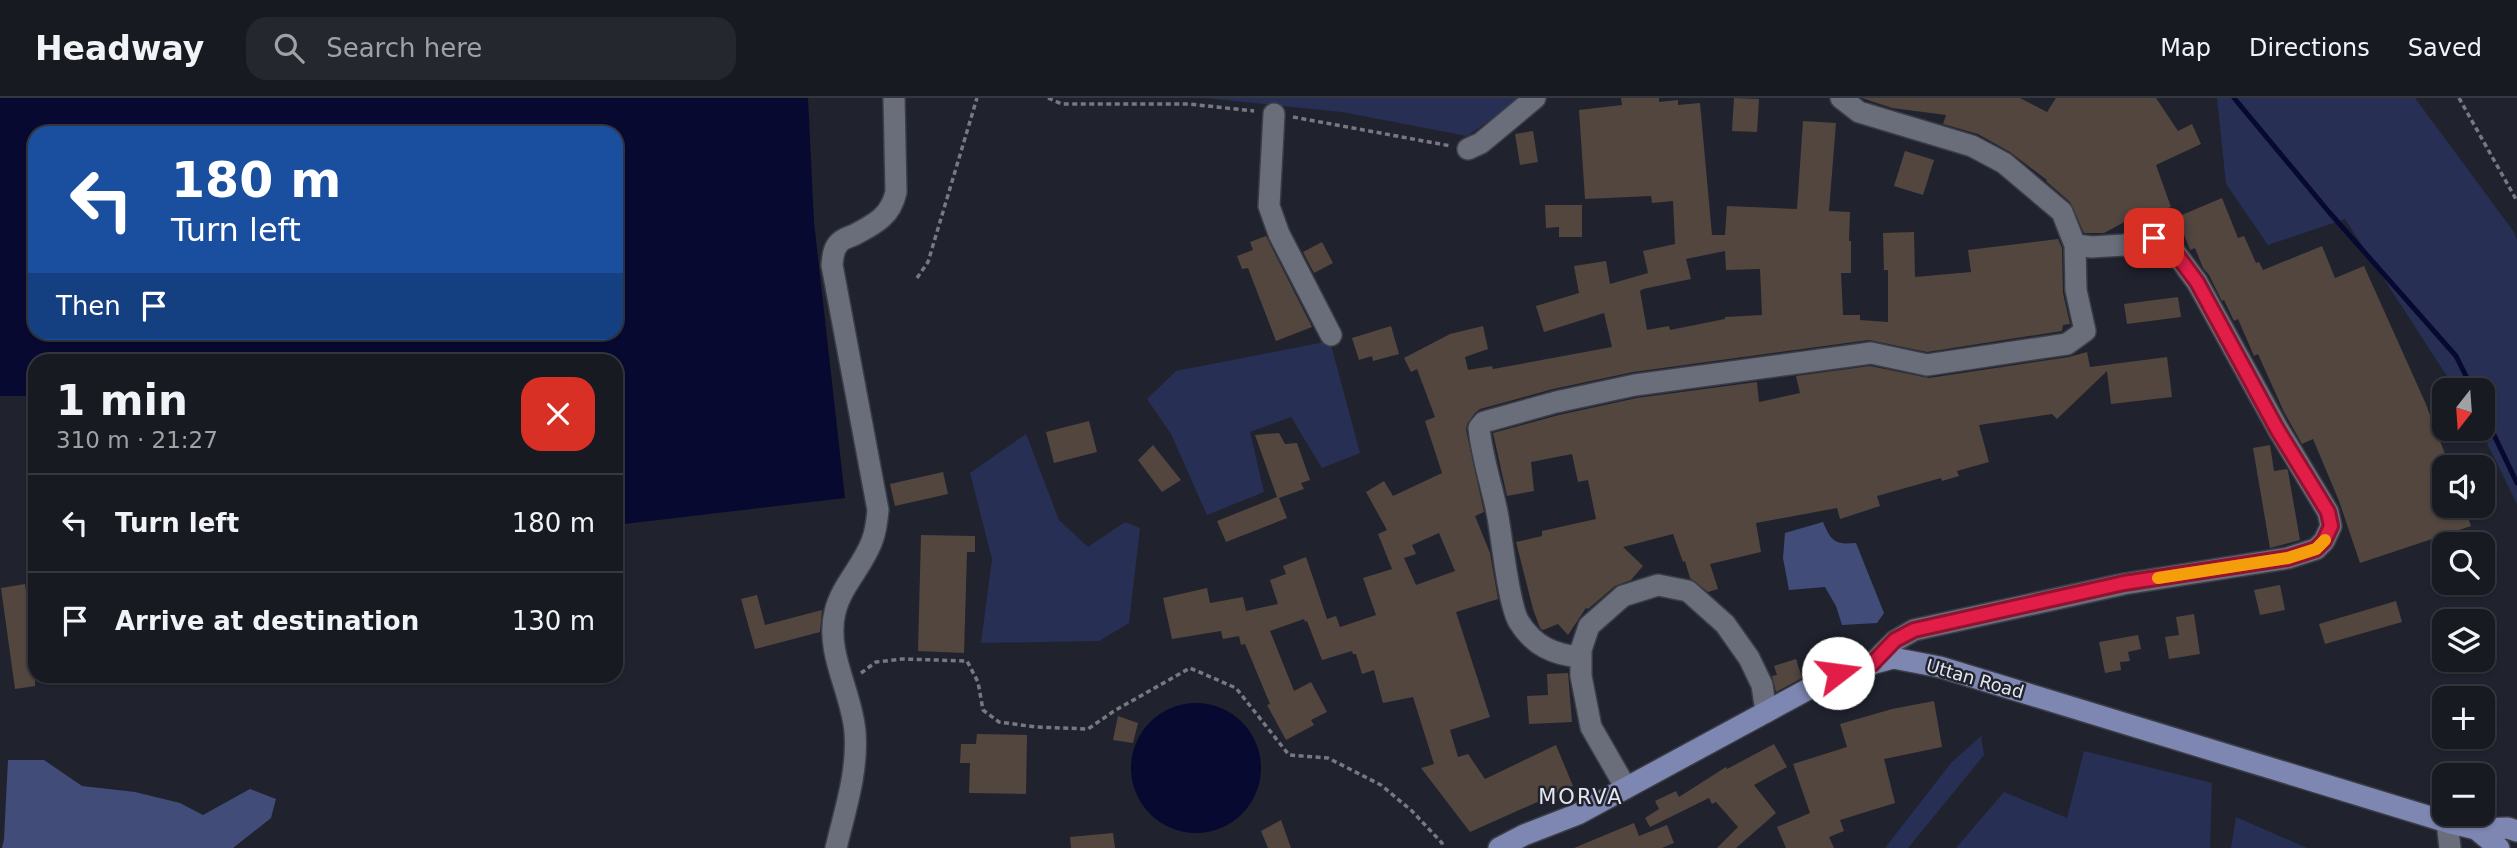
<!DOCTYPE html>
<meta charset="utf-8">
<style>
body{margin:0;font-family:"DejaVu Sans",sans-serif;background:#25272f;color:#f1f3f6;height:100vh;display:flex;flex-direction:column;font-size:26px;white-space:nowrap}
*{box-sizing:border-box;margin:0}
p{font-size:23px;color:#9fa1a5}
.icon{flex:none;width:38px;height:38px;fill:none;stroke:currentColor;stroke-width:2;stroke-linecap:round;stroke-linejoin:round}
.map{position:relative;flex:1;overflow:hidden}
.sheet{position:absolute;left:28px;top:256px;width:595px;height:329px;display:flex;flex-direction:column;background:#181a22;border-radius:21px;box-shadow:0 2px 5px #0004,0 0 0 2px #363840}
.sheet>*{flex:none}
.guide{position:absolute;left:28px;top:28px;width:595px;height:214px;border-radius:21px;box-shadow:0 2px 5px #0004,0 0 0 2px #363840;background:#1a4fa0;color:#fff;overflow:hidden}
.needle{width:46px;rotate:197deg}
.tools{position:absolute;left:2432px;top:280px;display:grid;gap:14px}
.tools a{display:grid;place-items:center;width:63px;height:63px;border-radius:14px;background:#181a22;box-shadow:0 2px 5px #0004,0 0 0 2px #363840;font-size:35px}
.pin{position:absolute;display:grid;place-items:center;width:60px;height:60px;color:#fff;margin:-30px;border-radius:14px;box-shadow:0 4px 10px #0006}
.me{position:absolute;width:77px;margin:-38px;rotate:75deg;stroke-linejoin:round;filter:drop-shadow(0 0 5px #0008)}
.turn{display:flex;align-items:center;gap:24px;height:147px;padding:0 28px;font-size:32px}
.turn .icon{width:91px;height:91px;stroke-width:2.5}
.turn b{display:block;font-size:49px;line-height:60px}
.then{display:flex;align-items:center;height:66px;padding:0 28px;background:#0003;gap:14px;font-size:26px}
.round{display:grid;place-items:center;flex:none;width:74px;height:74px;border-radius:21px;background:#25272f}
.summary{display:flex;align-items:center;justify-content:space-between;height:119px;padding:0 28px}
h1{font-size:42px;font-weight:700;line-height:52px}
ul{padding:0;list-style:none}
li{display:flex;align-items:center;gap:21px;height:98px;padding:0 28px;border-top:2px solid #363840}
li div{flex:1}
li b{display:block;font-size:26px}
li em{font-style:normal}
header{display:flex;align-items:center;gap:42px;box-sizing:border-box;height:98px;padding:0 35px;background:#181a22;border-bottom:2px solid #363840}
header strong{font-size:33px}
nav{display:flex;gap:38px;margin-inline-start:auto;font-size:24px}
.search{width:490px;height:63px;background:#25272f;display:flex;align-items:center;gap:18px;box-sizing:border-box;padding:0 24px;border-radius:21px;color:#9fa1a5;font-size:26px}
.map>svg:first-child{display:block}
.green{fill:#272f54}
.forest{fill:#424c79}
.water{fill:#070930;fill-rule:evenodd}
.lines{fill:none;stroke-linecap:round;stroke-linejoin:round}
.stream{stroke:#070930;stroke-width:5}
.building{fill:#52463f;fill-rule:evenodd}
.minor-casing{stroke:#3a3d46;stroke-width:24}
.major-casing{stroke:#3a3d46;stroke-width:24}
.path{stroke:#767882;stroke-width:3.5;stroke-dasharray:5 3.5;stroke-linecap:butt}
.minor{stroke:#6a6d7a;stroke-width:21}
.major{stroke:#7d87b2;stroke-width:21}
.route-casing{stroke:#92132f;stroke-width:18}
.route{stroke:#e11d48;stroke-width:12}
.slow{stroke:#f59e0b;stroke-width:12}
.labels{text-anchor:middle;stroke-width:5;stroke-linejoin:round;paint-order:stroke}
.street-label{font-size:18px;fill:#e4e6ee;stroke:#20232e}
.quarter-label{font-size:21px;letter-spacing:2px;fill:#e4e6ee;stroke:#20232e}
</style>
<header>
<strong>Headway</strong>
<div class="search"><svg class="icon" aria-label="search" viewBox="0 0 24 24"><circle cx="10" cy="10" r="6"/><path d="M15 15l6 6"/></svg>Search here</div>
<nav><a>Map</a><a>Directions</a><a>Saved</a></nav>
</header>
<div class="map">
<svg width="2517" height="750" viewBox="0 0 2517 750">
<rect width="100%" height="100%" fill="#20232e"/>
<path class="green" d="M1205,0H1522L1467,38L1342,14Z
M2217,0H2415L2514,134L2517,142V406L2480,331H2483V292H2456L2345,121L2268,147L2226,86Z
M1330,243L1360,355L1322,370L1291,319L1250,334L1264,394L1207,417L1171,336L1147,301L1176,273Z
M1026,336L1059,422L1088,449L1125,424L1140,430L1129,525L1099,543L981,545L992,461L970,375Z
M1981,638L1984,657L1908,750H1885L1951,665Z
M2084,653L2212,685L2210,750H1956L2004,694L2067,720Z
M2236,719L2307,750H2231Z"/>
<path class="forest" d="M1823,424C1831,443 1835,447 1856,445L1884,515L1877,525L1842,527L1836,508L1825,489L1789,492L1783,460L1785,435Z
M8,662H44L82,688L135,694L180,705L203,717L250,691L276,701L271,720L233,750H2L4,741Z"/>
<path class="water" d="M0,0H808L814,124L845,400L616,427V262H35V298H0ZM35,35H616V234H35Z
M1131 670a65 65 0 1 1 130 0a65 65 0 1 1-130 0Z"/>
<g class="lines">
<path class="stream" d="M2234,0L2329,114L2456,258L2473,292
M2483,314L2517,385"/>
</g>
<path class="building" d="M1621,0H1659V4L1678,2V7L1700,5L1712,137H1725L1727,108L1797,111L1803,23L1836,25L1829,113L1850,114L1849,143H1851V175H1841L1843,217H1860V222L1888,224V172H1884L1883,135L1914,134L1915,179L1971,174L1968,152L2058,141L2062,150L2063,195L2070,226L2063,227L2062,233L1927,254L1869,242L1633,274L1553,291L1480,311L1475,315L1467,326L1466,332L1484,414L1475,418L1490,455L1498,501L1456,514L1490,619L1450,632L1458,659L1468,656L1485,681L1556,647L1573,688L1470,734L1421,670L1434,666L1413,599L1383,605L1374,572L1362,576L1356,556H1353L1352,553L1322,562L1307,523L1305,524L1304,521L1270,533L1294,593L1311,584L1327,614L1311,622L1314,627L1286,642L1267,607L1270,606L1245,546L1241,547L1239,538L1223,541L1221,533L1172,541L1163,500L1207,490L1210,505L1243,499L1246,513L1278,506L1270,482L1286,476L1283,468L1306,459L1327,521L1336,518L1340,529L1376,517L1363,480L1392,471L1378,436L1387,432L1366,394L1384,383L1393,398L1442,375L1425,323L1435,319L1417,271L1411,274L1404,260L1450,236L1483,228L1488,251L1465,259L1468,272L1492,268L1493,271L1612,249L1604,215L1544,234L1536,208L1579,195L1574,168L1606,163L1610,186L1648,175L1643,153L1675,146L1673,103L1652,105L1651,98L1585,101L1579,12L1622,7ZM1725,153L1726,172L1760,171L1762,217L1725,219V221L1670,232L1669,228L1647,232L1640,193L1643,191L1691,181L1686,161ZM1439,435L1455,473L1416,487L1404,460L1416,456L1412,447Z
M1734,0L1759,1L1757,34L1732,33Z
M1862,0H2020L2047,14L2056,0H2156L2178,33L2192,26L2201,46L2156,67L2171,109L2144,118L2143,114L2104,135H2084L2070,104L2046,83L2047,82L2010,54L1978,36L1943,26L1946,17L1892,10Z
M1533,33L1538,64L1520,67L1515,36Z
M1905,53L1934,62L1923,97L1894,88Z
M2222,100L2238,140L2244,138L2256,165L2259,164L2263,172L2322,148L2335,180L2364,168L2425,304L2447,361L2445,362V408H2464L2471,428L2360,465L2339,403L2313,341L2302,346L2284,314L2258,256L2254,258L2238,221L2234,223L2224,202L2222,203L2209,177L2203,170L2195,150L2190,152L2177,119Z
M1545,107H1582V139H1559V129L1546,130Z
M1266,138L1312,229L1276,243L1248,170L1242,171L1237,158L1253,152L1250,144Z
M1322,144L1333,165L1314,175L1303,154Z
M2178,199L2181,219L2127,226L2124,206Z
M1391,228L1399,256L1373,263L1372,258L1359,262L1352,240Z
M2087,254L2090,269L2167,259L2172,299L2111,306L2107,273L2057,321L2052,316L1979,327L1989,364L1957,373L1959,378L1942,383L1941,380L1877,398L1880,408L1840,421L1837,410L1756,425L1761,454L1710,466L1718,491L1708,494L1690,480L1685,463L1683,464L1673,436L1623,449L1643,468L1631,482L1615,488L1588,511L1586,510L1568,537L1558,526L1543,532L1540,530L1533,511L1516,444L1542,438V433L1596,421L1588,382L1578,384L1572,356L1531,364L1534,393L1507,398L1493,335L1559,317L1637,300L1757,284L1759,304L1800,295L1796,278L1870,268L1929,280L2069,259Z
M1089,323L1097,354L1054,365L1046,334Z
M1279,335L1285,346L1297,345L1310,382L1301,385L1304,391L1279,400L1287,420L1226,444L1217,423L1277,399L1255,337Z
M1153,347L1181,382L1162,394L1138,362Z
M2270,347L2274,373L2287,371L2288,373L2300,442L2270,450L2253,350Z
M943,374L948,396L895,408L890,386Z
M921,437L975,438V454H967L964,555L918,553Z
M25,486L29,512L35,511V588L15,591L1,490Z
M2280,487L2285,512L2260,517L2254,492Z
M757,497L765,527L822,512L820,534L755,551L741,501Z
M2396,503L2402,524L2325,546L2319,526Z
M2194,516L2200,556L2169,561L2165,539L2179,537L2176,519Z
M2138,537L2141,551L2128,554L2130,563L2120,564L2121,572L2105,575L2099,544Z
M1796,561L1802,580L1776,594L1772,578L1777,577L1774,568Z
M1568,575L1572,624L1529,626L1527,598L1548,597L1547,576Z
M1934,603L1942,649L1884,661L1895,705L1840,722L1844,733L1829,739L1834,750H1786L1777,729L1810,715L1793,666L1847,649L1840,626L1892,611Z
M1118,618L1138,625L1133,645L1113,642Z
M977,636L1027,637L1026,696L969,695L970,665H960L961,646H976Z
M1774,646L1787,669L1754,687L1776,715L1736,750H1717L1738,729L1716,704L1712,706L1709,700L1650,729L1645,720L1659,711L1655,703L1676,693L1679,699L1726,669L1727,671Z
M1281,722L1291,750H1268L1261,733Z
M1634,725L1639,738L1667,727L1674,745L1662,750H1574Z
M1113,735L1115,750H1071L1070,739Z"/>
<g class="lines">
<defs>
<path id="minor" d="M1841,0L1859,14L1972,48L2004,65L2062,114L2075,147L2092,149L2124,147L2154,140L2171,149L2197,184L2278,331L2328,414L2331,428L2324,443L2316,451L2288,460L2124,486L1914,532L1895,543L1872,566
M1274,16L1269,108L1279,136L1331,237
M1468,51L1481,45L1535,0
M1581,559C1554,557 1534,548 1519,524C1508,506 1502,438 1497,414C1491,385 1482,359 1479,330L1484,324L1556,304L1635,287L1871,255L1927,267L2067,246L2085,233L2076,192L2075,147
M1626,690L1591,629L1581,578V552L1589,528L1623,498L1658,487L1688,493L1725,526L1749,560L1762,587L1766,614
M2447,724L2450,750
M836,750C845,712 858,674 855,634C852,594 825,555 835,514C841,488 863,468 872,443C876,433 877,423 878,412L832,167C833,159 833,151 839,145C842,141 849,139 854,137C875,126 891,118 896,94L894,0"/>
<path id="major" d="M2476,731L2499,750
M1499,750L1524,737L1578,716L1838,575L1893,560L1940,569L2447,724L2476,731L2508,730L2517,733"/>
</defs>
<use href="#minor" class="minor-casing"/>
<use href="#major" class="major-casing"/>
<path class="path" d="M1048,0L1062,6H1189L1254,13
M2459,0L2517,103
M1293,19L1451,48
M917,180L928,164L977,0
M861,575L876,564L903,561L967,563L978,584L983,612L999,624L1036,629L1088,631L1114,613L1190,570L1236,590L1289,657L1328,660L1381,687L1412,713L1442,745L1443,750"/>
<use href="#minor" class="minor"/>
<use href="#major" class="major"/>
</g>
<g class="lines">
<defs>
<path id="route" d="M1838,575L1872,566L1895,542L1914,532L2124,485L2288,460L2316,451L2324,443L2331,428L2328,414L2277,331L2197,184L2171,149L2154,140"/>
</defs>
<use href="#route" class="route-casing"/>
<use href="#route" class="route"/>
<path class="slow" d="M2158,480L2288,460L2316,451L2325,442"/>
</g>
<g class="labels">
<g class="street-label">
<text transform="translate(1975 581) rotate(16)" y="6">Uttan Road</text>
</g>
<g class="quarter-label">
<text x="1581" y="706">MORVA</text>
</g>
</g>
</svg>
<div class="tools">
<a><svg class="needle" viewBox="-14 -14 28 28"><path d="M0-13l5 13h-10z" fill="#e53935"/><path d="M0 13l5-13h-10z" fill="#9fa1a5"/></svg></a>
<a><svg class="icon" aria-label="sound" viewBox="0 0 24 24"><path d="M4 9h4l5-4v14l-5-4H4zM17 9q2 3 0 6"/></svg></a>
<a><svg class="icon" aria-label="search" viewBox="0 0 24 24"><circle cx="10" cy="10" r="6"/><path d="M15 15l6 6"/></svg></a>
<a><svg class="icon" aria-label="layers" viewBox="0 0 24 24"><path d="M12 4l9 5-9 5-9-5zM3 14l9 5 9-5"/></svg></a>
<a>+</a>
<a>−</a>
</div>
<div class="pin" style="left:2154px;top:140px;background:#d93025"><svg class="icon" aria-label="arrive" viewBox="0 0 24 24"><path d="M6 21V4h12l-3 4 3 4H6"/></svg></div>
<svg class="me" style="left:1838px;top:575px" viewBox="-20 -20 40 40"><circle r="19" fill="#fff"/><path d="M0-13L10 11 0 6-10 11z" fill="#e11d48"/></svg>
<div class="guide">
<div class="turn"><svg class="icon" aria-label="left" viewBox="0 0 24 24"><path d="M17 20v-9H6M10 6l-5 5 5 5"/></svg><div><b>180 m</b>Turn left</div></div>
<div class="then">Then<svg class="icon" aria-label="arrive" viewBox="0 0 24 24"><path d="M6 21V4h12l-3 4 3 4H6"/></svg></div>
</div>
<section class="sheet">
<div class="summary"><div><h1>1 min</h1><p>310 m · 21:27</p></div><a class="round" style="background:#d93025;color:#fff"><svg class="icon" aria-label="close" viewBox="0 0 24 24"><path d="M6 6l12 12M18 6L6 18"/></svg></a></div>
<ul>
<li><svg class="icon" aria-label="left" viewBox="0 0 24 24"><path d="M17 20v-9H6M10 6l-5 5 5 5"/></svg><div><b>Turn left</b></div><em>180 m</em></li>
<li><svg class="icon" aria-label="arrive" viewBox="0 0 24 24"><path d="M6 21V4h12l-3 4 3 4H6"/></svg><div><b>Arrive at destination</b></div><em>130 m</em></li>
</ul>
</section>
</div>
